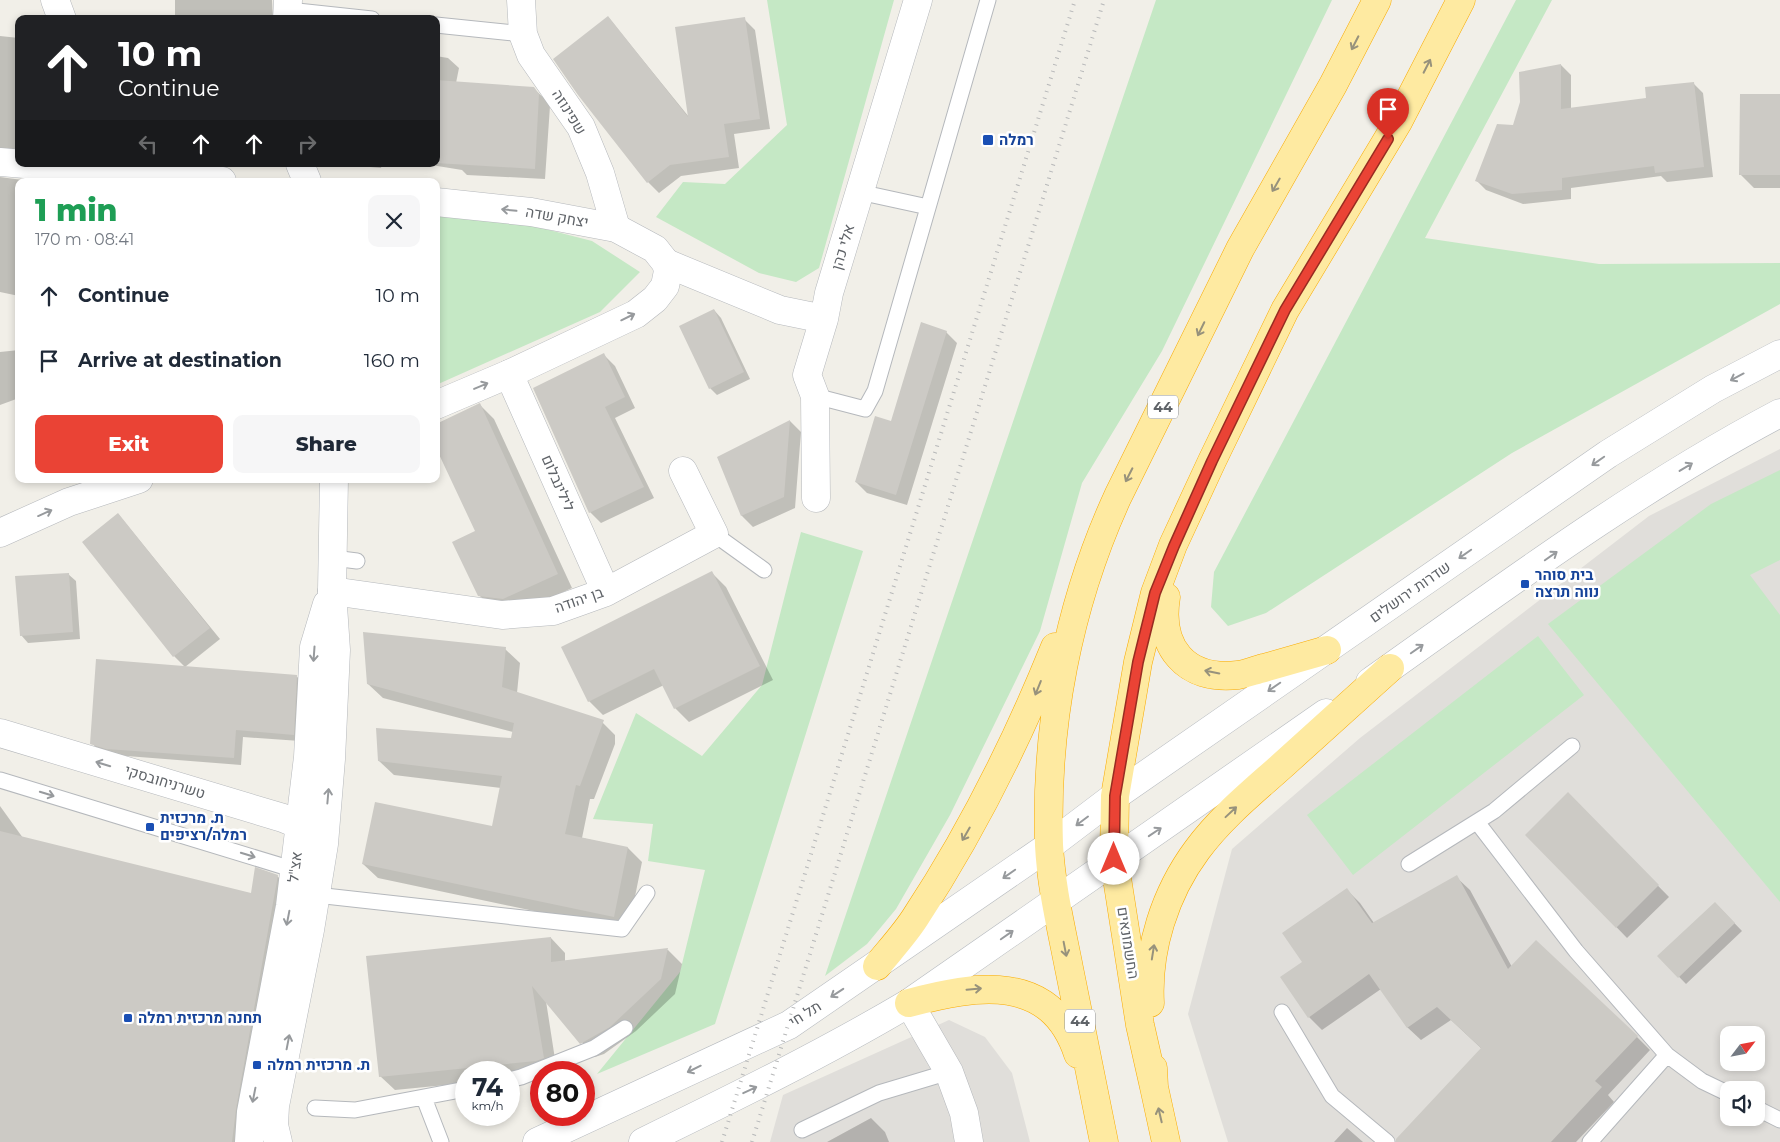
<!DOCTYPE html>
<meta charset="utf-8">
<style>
body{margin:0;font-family:Montserrat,Heebo,sans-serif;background:#f6f6f7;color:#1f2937;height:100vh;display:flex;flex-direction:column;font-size:19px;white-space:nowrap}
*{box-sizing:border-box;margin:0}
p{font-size:16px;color:#747a83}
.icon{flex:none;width:28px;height:28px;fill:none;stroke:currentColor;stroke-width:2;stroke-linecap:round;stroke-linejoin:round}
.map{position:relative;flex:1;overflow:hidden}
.panel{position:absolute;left:15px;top:178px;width:425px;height:305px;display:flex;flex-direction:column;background:#fff;border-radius:10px;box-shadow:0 2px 8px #0003}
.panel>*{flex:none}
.banner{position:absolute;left:15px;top:15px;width:425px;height:152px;border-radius:10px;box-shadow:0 2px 8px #0003;background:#202124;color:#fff;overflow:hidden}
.needle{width:32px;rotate:58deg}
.controls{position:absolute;left:1720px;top:1026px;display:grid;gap:10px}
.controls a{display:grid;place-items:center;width:45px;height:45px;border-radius:10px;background:#fff;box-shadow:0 2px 8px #0003;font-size:25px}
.speed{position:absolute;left:455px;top:1061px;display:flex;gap:10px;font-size:25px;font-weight:700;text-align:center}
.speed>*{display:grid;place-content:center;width:65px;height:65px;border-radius:50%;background:#fff;box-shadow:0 2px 8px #0003;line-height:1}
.speed small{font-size:12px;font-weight:400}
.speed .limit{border:8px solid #d22;background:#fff;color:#111}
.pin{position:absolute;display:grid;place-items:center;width:42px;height:42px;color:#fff;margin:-51px -21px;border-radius:50% 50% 50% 0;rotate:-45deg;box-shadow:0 0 5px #0007}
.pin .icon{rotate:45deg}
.me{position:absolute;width:55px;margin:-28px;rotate:0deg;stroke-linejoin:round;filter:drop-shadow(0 0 4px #0008)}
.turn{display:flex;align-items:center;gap:18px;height:105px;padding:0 20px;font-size:22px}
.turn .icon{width:65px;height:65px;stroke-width:2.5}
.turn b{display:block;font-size:35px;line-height:42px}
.lanes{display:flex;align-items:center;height:48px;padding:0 20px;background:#0003;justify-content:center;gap:25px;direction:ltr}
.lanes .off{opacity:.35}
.round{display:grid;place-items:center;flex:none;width:52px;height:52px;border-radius:10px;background:#f6f6f7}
.summary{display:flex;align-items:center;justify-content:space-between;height:85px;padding:0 20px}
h1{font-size:30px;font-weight:800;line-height:38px;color:#1e9e55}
.action{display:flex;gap:10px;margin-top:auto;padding:10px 20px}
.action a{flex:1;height:58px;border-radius:10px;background:#ea4335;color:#fff;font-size:20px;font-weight:800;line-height:58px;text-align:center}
.action a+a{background:#f6f6f7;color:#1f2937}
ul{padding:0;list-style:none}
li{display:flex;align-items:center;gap:15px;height:65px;padding:0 20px}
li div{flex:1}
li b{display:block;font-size:19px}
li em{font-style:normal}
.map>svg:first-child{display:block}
.industrial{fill:#e0deda;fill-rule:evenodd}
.green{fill:#c5e8c5}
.shadow{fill:#0003}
.building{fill:#cccac5}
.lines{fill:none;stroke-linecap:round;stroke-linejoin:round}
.service-casing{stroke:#b5b8bc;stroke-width:17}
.minor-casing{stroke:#b5b8bc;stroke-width:29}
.tertiary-casing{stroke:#b5b8bc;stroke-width:29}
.secondary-casing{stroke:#b6babf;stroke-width:29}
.trunk-casing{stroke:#f9ab00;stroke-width:29}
.service{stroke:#fff;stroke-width:15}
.minor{stroke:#fff;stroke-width:28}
.tertiary{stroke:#fff;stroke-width:28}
.secondary{stroke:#fff;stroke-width:28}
.trunk{stroke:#feeaa1;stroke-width:28}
.rail{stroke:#b6b7b8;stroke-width:4;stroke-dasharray:1 6;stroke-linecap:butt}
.oneway{stroke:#97927c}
.oneway2{stroke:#979a9d}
.route-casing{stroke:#982c22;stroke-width:12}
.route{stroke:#ea4335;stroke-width:9}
.transit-dot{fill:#1a4fb4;stroke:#fff;stroke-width:2}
.labels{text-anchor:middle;stroke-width:5;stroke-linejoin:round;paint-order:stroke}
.shield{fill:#fff;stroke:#8f9295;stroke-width:1}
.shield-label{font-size:14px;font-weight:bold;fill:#5f6368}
.street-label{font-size:15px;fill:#5f6368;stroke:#fff}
.transit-label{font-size:15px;font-weight:bold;fill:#164399;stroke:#fff;text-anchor:start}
</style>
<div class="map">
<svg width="1780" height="1142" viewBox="0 0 1780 1142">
<rect width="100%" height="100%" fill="#f1efe8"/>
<path class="industrial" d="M1780,449V1142H1228L1188,1014L1232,849L1360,738L1649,516ZM1729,1035H1756V1062H1729ZM1729,1090H1756V1118H1729Z
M949,1020L985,1037L1012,1073L1030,1142H770L783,1095Z"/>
<path class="green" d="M767,0H894L819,268L796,282L759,273L656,217L683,182L725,184L787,125Z
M1156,0H1332L1162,351L1082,483L1040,631L950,815L896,909L867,944L825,976Z
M1516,0H1552L1425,238L1599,264L1780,263V304L1512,453L1266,613L1228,626L1211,607L1214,572Z
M436,214L514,221L592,241L640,272L600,312L436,385Z
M1780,470V560L1750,575L1780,615V902L1548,624L1711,504Z
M801,532L863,551L715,1024L597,1074L680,972L705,870L648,861L653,824L593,819L636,713L702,756L762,685Z
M1538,636L1584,695L1353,875L1307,815Z"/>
<path class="shadow" d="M175,0H272L273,19H175Z
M608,17L689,117L744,19L755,30L770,129L734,134L739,168L681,176L659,193L648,182L579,94Z
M0,36L19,38V160L0,169Z
M436,56L448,58L459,68L456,83L533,88L545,99L550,106L545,179L467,175L462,170L425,164H436Z
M1561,65L1571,75V109L1648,99L1693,83L1703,93L1713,177L1667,182L1661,176L1571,188V199L1523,204L1486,190L1476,180Z
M1780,95V188H1754L1740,174Z
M336,164H382L381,168Z
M0,177L30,181H19V296L0,292Z
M714,310L721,318L750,379L717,395L710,388Z
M946,332L957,343L907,505L867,493L856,482Z
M19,350V398L0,405V352Z
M604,355L615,366L635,408L615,418L654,498L601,523L590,512Z
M480,405L494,419L572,588L518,613L494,610L479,595L476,532Z
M790,421L801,432L795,508L753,527L742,516L719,458Z
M118,514L220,639L185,667L174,656Z
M712,573L726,587L773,680L689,722L675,708L664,685L603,715L589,701Z
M68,574L76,581L80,639L28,643L21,635Z
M505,649L520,663L517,693L600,720L615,735V744L594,799H590L582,838L628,848L642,862L628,931L378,878L363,864L493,828L501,788L394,775L379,761L512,739L513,732L383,698L368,684Z
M296,676L304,683L300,741L243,737L241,765L114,755L99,751L92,743Z
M1568,794L1669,897L1627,938L1527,835Z
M0,806L23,838L252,895L277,876L293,891L249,1142H0Z
M1456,877L1470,890L1512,967L1637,1037L1650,1050L1608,1095L1614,1102L1576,1142H1397L1482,1049L1451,1020L1421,1040L1407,1027L1381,989L1322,1030L1309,1017L1304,962L1347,890L1360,903L1374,923Z
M1715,903L1742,931L1686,984L1659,956Z
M551,938L565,953V961L668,950L682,964L675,994L636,1031L604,1054L595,1057L546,1001L557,1072H466V1083L395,1090L380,1076Z
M871,1118L885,1132L889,1142H827Z
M1347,1128L1363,1142H1334Z"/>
<path class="building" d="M608,16L688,117L675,27L745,17L760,119L724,124L729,157L670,165L647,183L578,95L553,59Z
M1561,64V109L1646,98L1645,87L1694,82L1704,167L1655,173L1654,166L1562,178V190L1512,194L1475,181L1497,124L1513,125L1520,102L1519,72Z
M436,80L534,87L539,94L535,169L436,163Z
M1740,94H1780V175H1739Z
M714,309L744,372L709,389L679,326Z
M921,322L947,331L896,495L855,482L875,416L891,421Z
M604,353L625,397L605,407L644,487L589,513L533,388Z
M480,403L558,574L503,599L478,596L452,542L475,531L436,448V424Z
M790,420L784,497L741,516L717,457Z
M118,513L210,628L173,657L82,542Z
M712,571L760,666L674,709L654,669L588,702L561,647Z
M69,573L73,632L20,636L15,576Z
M363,632L506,647L502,687L604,720L580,786L576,785L565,834L628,847L614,917L362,864L375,802L492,826L502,776L378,761L376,728L511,738L514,723L367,684Z
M96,659L297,675L294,735L236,730L234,758L106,749L90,744Z
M1568,792L1659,885L1616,928L1525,835Z
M0,831L251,893L255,867L278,875L236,1109L232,1142H0Z
M1457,875L1508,969L1536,940L1638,1036L1595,1081L1602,1087L1551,1142H1396V1139L1481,1048L1437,1007L1407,1028L1369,974L1308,1018L1280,977L1302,962L1282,933L1347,888L1372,923Z
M1715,902L1735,923L1678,978L1657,956Z
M551,937V962L668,948L661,979L610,1027L580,1044L532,986L544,1058L536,1061L379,1077L366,956Z"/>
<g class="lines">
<defs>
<path id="service" d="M288,10L372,19
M436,25L523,34
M859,192L928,207
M815,396L865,409L875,391L988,0
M714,534L764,570
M333,558L357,561
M0,780L295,870
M1477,822L1576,951L1667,1055L1702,1081L1729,1094
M1409,864L1494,811L1572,746
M316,895L622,929L647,893
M1282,1012L1332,1096L1387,1142
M509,1080L521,1077L594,1048L625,1028
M424,1098L441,1142
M315,1108L355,1110L466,1089
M1756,1108L1780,1120
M802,1130L879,1093L949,1072
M1590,1142L1667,1055"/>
<path id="minor" d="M55,0L62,19
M521,0L523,34L531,55L581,127L600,173L616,228
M666,263L780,310L824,319
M509,374L606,592
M816,498L815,396L807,375L824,319L829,293L918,0
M0,533L69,502L139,479
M332,591L502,615L553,611L606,592L714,534L683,471
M0,733L283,818L300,825L318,840
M909,1003L949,1072L964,1113L969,1142"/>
<path id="tertiary" d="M287,19L288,0
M0,162L222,181
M300,164L307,181
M436,202L531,212L616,228L655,249L666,263L668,271L665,286L655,299L636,314L509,374L436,405
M249,1142L251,1112L290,906L308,757L314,647L327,604
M278,1142L274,1125L275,1106L310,930L324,844L331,759L336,650L332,591L334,479"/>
<path id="secondary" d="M1370,682C1503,588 1636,489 1780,413
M537,1142L789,1025L1049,846L1115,796L1608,454L1713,389L1780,354
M643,1142C733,1098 823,1054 909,1003L1326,713"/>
<path id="trunk" d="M1166,597C1158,647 1185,681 1238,675C1246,674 1255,670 1264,668C1285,662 1306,656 1327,650
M877,966C890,950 904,935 915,918C971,833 1017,741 1055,647
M909,1003C976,985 1051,972 1078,1054
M1150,1003C1147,949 1165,893 1197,850C1222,816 1255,790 1286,762C1320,731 1355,700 1390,668
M1153,1068L1154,1087L1166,1142
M1154,1087L1140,1025L1114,859L1115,796L1138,662L1155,593L1173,545L1212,461L1285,310L1398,122L1461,0
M1104,1142C1092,1084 1081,1026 1069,968C1061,927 1051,886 1049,845C1045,725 1068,605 1118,496L1240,249L1333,85L1377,0"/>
</defs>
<use href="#service" class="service-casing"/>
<use href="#minor" class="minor-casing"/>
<use href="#tertiary" class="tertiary-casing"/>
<use href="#secondary" class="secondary-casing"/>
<use href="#trunk" class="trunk-casing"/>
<use href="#service" class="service"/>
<use href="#minor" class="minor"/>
<use href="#tertiary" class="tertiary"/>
<use href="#secondary" class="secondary"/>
<use href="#trunk" class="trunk"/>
<path class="rail" d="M722,1142L1075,0
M752,1142L1104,0"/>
</g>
<defs><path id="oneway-shaft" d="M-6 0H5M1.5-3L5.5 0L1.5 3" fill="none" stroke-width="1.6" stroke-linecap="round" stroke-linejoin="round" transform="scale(1.25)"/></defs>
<g class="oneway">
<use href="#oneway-shaft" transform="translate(1355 43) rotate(117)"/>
<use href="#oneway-shaft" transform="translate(1427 66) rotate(-63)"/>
<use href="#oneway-shaft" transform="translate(1276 185) rotate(120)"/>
<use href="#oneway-shaft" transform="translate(1201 329) rotate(116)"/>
<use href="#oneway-shaft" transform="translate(1129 475) rotate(117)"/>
<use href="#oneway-shaft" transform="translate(1212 672) rotate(-169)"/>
<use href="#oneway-shaft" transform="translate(1038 688) rotate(112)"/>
<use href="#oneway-shaft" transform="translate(1231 812) rotate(-43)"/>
<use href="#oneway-shaft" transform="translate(966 834) rotate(120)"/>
<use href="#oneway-shaft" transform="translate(1065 949) rotate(79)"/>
<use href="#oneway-shaft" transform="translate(1153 952) rotate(-81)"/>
<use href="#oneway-shaft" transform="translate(974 989) rotate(-5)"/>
<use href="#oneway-shaft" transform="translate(1160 1115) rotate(-103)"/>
</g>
<g class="oneway2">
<use href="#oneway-shaft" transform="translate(509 210) rotate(-174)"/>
<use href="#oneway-shaft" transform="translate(628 317) rotate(-26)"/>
<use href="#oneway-shaft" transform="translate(1737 377) rotate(152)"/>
<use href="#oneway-shaft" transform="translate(481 386) rotate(-23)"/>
<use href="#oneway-shaft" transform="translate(1598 461) rotate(145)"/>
<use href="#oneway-shaft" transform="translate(1686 467) rotate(-31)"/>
<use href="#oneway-shaft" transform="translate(45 513) rotate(-24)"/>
<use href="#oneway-shaft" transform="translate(1465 554) rotate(145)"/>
<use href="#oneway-shaft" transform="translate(1551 556) rotate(-35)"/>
<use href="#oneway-shaft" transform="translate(1417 649) rotate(-35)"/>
<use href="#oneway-shaft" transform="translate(314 654) rotate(94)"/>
<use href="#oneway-shaft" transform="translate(1274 687) rotate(145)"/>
<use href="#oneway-shaft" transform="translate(103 764) rotate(-163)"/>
<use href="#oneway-shaft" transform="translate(47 794) rotate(17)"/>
<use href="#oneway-shaft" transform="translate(328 796) rotate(-85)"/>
<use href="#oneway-shaft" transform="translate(1082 821) rotate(143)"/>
<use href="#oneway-shaft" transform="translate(1155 832) rotate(-34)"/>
<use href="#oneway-shaft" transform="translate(248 855) rotate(17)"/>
<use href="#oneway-shaft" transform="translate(1009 874) rotate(145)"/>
<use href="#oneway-shaft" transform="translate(288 918) rotate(101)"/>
<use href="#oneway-shaft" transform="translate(1007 935) rotate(-35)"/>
<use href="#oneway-shaft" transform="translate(837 993) rotate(147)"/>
<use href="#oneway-shaft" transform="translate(288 1042) rotate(-79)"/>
<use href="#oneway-shaft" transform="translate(694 1069) rotate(154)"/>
<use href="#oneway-shaft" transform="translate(750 1090) rotate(-25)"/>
<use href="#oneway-shaft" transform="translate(254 1095) rotate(101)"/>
</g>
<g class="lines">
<defs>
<path id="route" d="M1114,859L1115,796L1138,662L1155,593L1174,546L1212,461L1285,310L1388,139"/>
</defs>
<use href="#route" class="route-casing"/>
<use href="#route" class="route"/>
</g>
<g class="transit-dot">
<rect x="982" y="134" width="12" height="12" rx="2.5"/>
<rect x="1520" y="579" width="10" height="10" rx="2.5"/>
<rect x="145" y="822" width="10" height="10" rx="2.5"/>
<rect x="123" y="1013" width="10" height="10" rx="2.5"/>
<rect x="252" y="1060" width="10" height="10" rx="2.5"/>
</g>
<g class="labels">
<g class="shield">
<rect x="1148" y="395.5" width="30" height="23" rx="4"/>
<rect x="1065" y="1009.5" width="30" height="23" rx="4"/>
</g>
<g class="shield-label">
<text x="1163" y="412">44</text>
<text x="1080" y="1026">44</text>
</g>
<g class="street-label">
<text transform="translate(569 112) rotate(58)" y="5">שפינוזה</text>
<text transform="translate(557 217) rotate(10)" y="5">יצחק שדה</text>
<text transform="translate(843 247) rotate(-73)" y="5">אלי כהן</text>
<text transform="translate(558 483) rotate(66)" y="5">לילינבלום</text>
<text transform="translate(1410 592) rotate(-35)" y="5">שדרות ירושלים</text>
<text transform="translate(579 600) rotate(-19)" y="5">בן יהודה</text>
<text transform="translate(165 782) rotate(17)" y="5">טשרניחובסקי</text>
<text transform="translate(295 867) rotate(-83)" y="5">אצ"ל</text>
<text transform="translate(1128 943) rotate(81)" y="5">החשמונאים</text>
<text transform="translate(805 1014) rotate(-32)" y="5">תל חי</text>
</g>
<g class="transit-label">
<text x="999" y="145">רמלה</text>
<text x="1535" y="580">בית סוהר<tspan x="1535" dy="17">נווה תרצה</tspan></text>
<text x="160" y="823">ת. מרכזית<tspan x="160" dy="17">רמלה/רציפים</tspan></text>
<text x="138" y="1023">תחנה מרכזית רמלה</text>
<text x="267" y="1070">ת. מרכזית רמלה</text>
</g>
</g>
</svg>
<div class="controls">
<a><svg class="needle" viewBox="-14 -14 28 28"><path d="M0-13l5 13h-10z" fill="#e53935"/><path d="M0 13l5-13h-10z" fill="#747a83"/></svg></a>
<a><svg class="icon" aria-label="sound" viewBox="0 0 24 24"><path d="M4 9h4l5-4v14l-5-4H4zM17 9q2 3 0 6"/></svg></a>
</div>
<div class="speed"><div>74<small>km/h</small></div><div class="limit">80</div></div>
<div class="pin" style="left:1388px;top:139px;background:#d93025"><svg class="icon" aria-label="arrive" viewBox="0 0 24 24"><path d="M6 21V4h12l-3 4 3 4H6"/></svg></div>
<svg class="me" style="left:1114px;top:859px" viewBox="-20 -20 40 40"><circle r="19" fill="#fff"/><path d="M0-13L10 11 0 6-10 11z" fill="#ea4335"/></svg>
<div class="banner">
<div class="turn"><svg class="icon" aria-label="ahead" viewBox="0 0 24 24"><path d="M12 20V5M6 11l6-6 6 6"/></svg><div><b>10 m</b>Continue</div></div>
<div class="lanes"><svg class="icon off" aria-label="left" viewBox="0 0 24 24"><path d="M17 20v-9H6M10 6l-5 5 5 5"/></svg><svg class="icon" aria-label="ahead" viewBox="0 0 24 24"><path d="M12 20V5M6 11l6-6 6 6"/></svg><svg class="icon" aria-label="ahead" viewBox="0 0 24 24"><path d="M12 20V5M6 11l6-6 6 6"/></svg><svg class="icon off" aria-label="right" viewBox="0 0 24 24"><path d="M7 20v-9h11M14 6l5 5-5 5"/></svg></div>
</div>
<section class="panel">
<div class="summary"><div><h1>1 min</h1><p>170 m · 08:41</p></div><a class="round"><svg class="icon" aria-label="close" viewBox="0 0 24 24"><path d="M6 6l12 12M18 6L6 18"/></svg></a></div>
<ul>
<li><svg class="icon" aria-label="ahead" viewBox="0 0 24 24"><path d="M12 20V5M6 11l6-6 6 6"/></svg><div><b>Continue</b></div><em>10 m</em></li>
<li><svg class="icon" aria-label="arrive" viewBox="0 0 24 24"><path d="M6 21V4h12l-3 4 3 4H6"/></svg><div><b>Arrive at destination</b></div><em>160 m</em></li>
</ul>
<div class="action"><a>Exit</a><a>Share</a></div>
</section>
</div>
